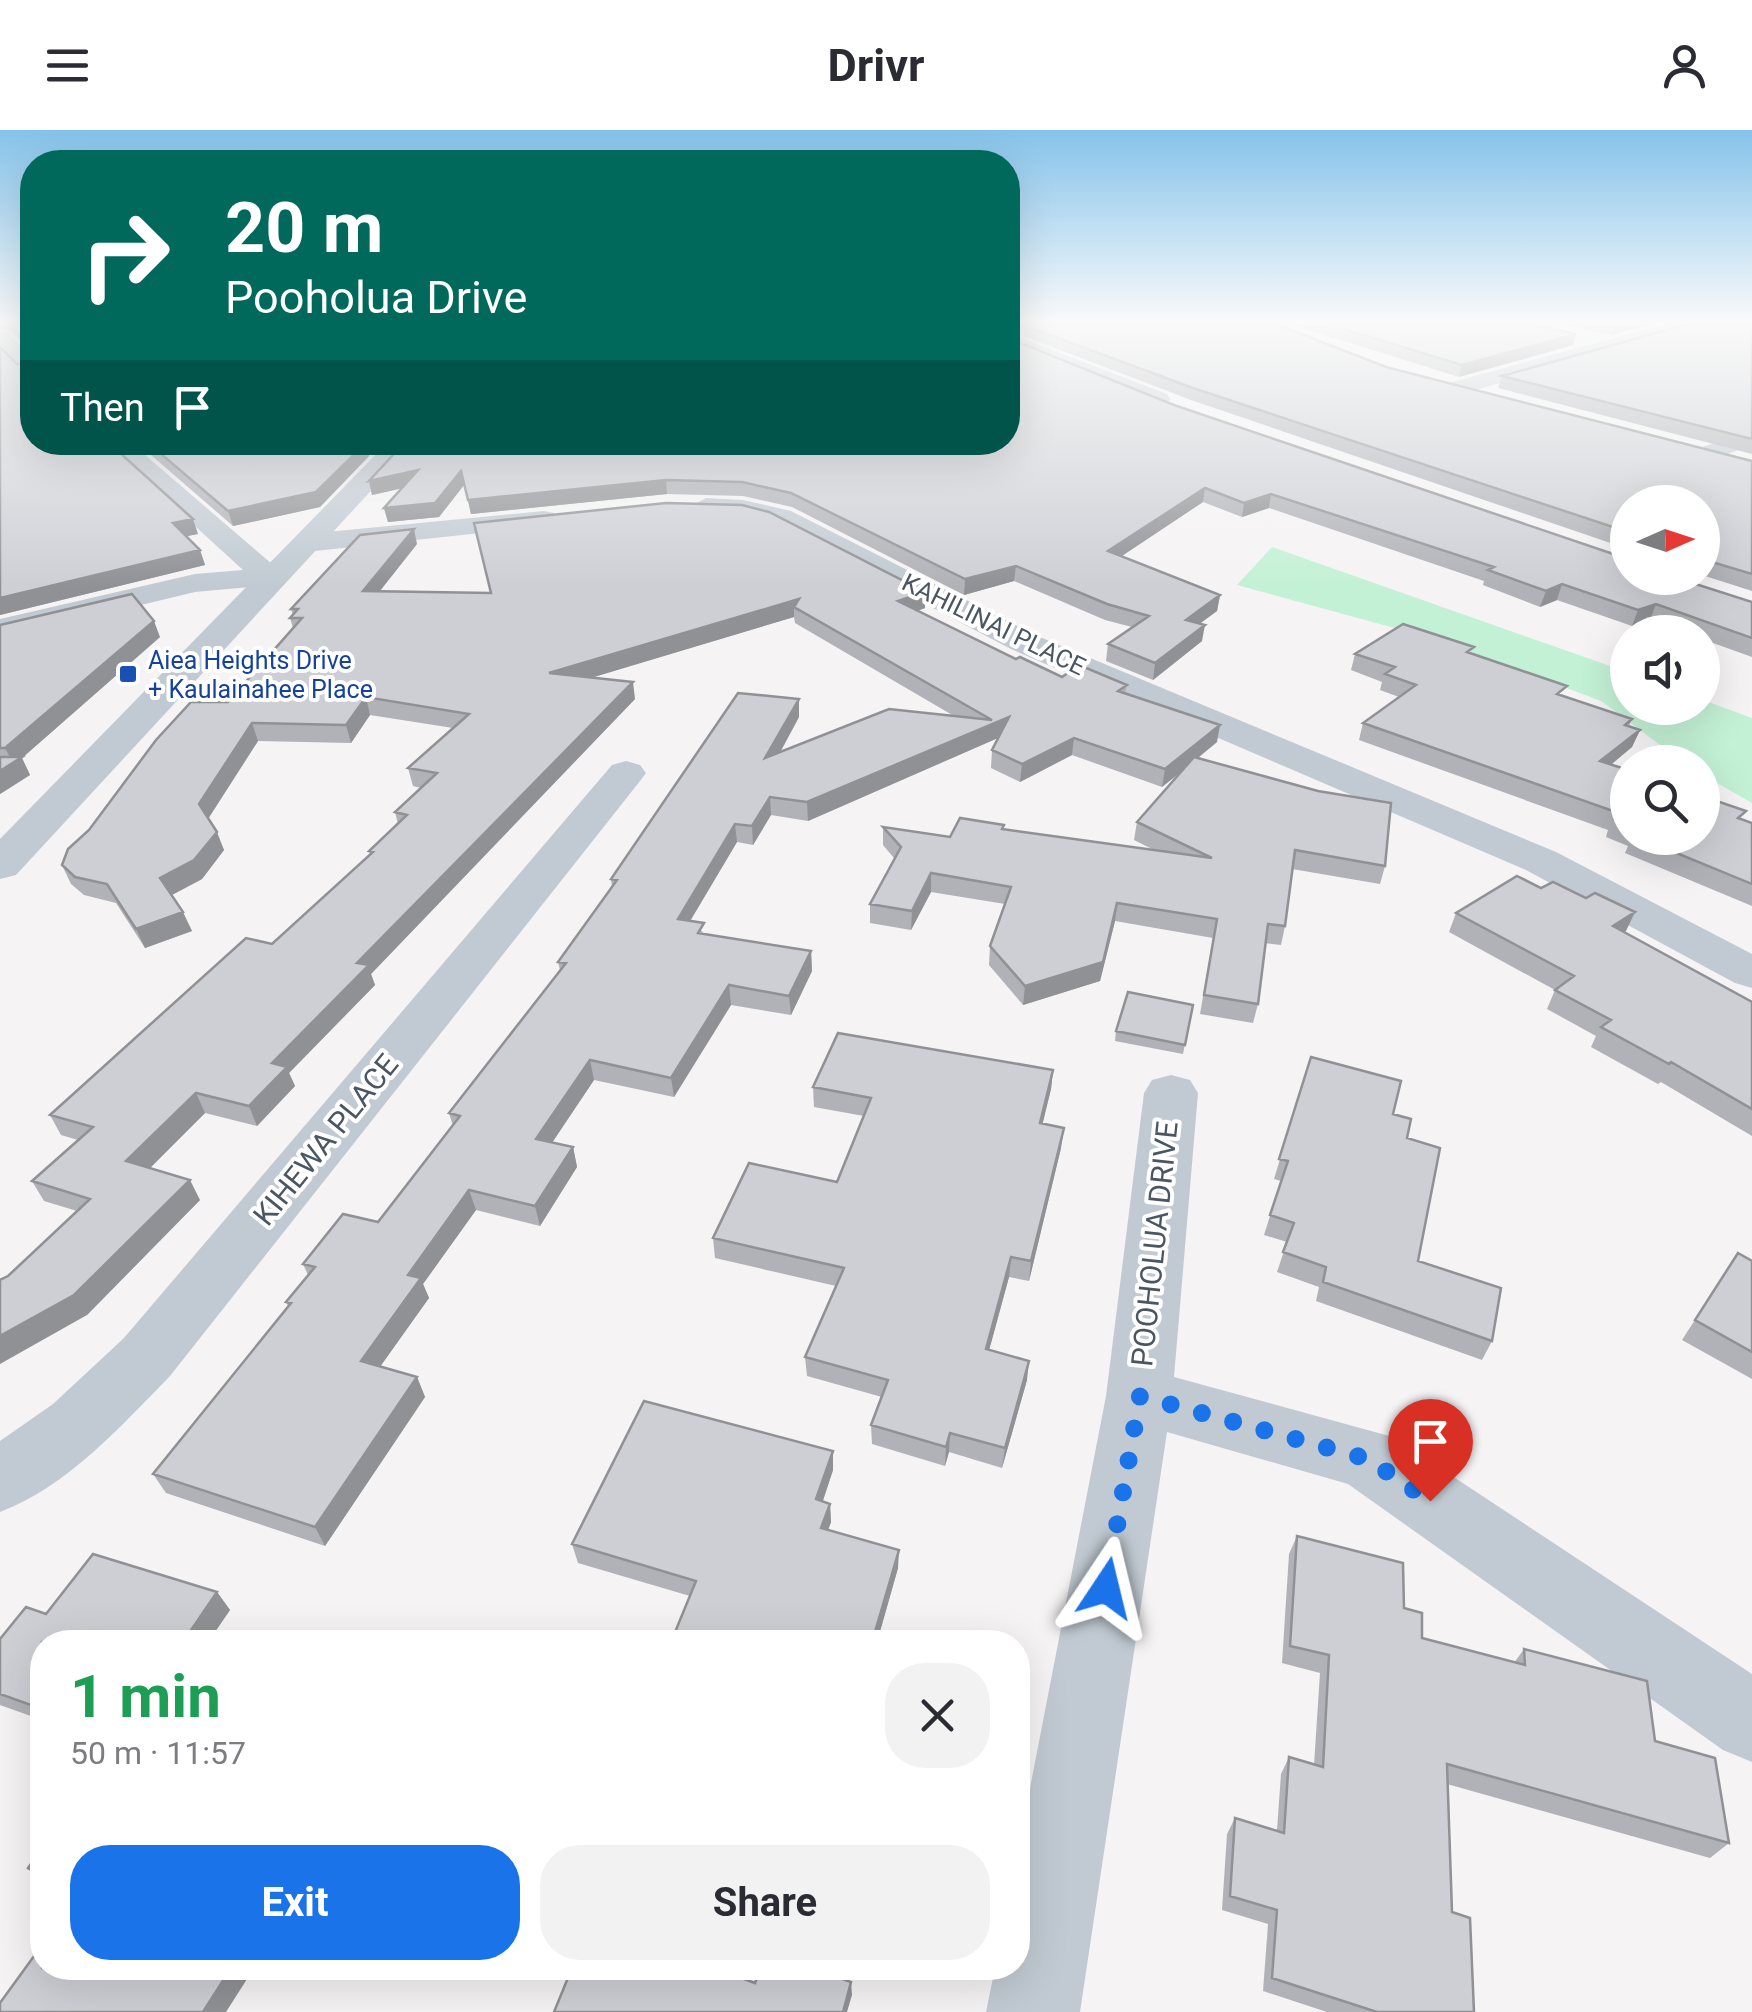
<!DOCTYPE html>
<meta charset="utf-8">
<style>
body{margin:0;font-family:Roboto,sans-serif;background:#f2f2f3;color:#2b2b33;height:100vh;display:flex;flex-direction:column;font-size:38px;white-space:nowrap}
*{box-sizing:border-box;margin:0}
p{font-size:32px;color:#7c7c81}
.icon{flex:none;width:55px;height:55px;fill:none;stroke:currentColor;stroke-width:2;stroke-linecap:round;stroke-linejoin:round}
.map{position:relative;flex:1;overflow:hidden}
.details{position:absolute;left:30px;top:1500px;width:1000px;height:350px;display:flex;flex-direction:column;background:#fff;border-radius:40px;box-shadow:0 10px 40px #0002}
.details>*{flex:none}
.hud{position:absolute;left:20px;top:20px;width:1000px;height:305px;border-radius:40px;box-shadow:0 10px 40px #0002;background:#00695c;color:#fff;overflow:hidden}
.needle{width:65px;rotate:87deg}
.fabs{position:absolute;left:1610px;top:355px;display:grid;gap:20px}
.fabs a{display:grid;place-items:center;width:110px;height:110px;border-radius:50%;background:#fff;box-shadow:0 10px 40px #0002;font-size:50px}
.pin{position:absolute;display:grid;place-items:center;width:85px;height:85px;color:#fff;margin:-102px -42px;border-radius:50% 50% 50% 0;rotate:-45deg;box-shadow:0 0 10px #0007}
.pin .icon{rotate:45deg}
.me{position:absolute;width:110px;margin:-55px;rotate:10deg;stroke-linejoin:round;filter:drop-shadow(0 0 8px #0008)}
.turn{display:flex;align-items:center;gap:35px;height:210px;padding:0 40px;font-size:45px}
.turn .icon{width:130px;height:130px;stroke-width:2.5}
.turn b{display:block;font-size:70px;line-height:85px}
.then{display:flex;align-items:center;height:95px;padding:0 40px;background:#0003;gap:20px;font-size:38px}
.round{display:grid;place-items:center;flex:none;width:105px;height:105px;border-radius:40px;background:#f2f2f3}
.overview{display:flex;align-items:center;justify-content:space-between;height:170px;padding:0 40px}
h1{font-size:60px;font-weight:700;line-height:75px;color:#1e9e55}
.action{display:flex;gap:20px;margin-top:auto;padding:20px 40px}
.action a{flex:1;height:115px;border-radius:40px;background:#1a73e8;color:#fff;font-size:40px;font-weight:700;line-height:115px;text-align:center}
.action a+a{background:#f2f2f3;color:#2b2b33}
header{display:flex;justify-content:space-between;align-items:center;height:130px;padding:0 40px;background:#fff;font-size:45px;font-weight:700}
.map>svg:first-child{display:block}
.green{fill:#c3f1d5}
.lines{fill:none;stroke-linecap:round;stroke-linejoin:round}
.minor{fill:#c1cad2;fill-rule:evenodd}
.tertiary{fill:#c1cad2;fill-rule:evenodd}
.wall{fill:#b0b2b7}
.shaded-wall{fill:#909195}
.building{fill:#cdcfd5;stroke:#909195;stroke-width:2.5}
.route{stroke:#1a73e8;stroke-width:18;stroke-dasharray:0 32.4}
.transit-dot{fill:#1a4fb4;stroke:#fff;stroke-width:4}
.labels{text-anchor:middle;stroke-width:8;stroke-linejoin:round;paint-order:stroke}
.far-street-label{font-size:25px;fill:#4a5661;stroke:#fff}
.far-transit-label{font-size:25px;fill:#164399;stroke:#fff;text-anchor:start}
.street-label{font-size:30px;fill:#4a5661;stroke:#fff}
</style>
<header><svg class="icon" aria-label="menu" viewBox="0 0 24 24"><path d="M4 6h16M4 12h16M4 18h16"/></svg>Drivr<svg class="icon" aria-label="person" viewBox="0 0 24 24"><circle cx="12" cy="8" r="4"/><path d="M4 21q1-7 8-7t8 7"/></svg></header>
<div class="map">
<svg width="1752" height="1882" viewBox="0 0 1752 1882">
<rect width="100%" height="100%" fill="#f5f3f3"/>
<path class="green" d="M1272,417L1627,542L1628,578H1702L1703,570L1752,588V673L1703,645L1702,632H1683L1601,571L1442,511L1237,455Z"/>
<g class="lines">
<path class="minor" d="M1666,194H1698L1695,198L1465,263L1457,265L1446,258L1449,253Z
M0,201L7,203L32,227V244L24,243L0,218Z
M1008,203L1167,264L1170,269L1167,274H1151L1008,216Z
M1752,300V315L1706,332L1693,324L1697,319Z
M103,312H130L287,447L283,454L195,462L0,509V489L195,444L243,440Z
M350,312H384L403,324L390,332Z
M706,368L743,370L791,381L1035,505L1556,722L1752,824V858L1735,853L1526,740L1011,519L771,393L696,382L692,376Z
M544,381L554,383L558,389L554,395L306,422L296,419L291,413L296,407L306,404Z
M626,631L640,635L646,643L640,651L170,1246C120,1297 68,1356 0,1382V1311L53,1274L124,1208L612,635Z
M1171,945L1190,950L1198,963L1174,1247L1393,1307L1752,1544V1632L1723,1620L1348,1354L1167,1302L1080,1882H986L995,1838H1018V1720L1106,1266L1144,963L1152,950Z"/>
<path class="tertiary" d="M388,312H416L16,745L0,749V709Z"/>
</g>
<path class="wall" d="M0,194H32V312L198,404L186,406L200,420L205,435L0,485V217L17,234L30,235L31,222L10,200L0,198Z
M1008,194H1276L1386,237L1752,331V461L1702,445V372H1628V419L1191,270L1008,200Z
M1290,194H1532L1573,215L1459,247Z
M1563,194H1652L1611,205Z
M1752,194V324L1498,258L1502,246Z
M1174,275L1628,448L1752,472V527L1702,509V502H1685L1650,490L1632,496L1557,470L1540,477L1483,455L1484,451L1269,378L1242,387L1203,372L1121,426L1220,465L1217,481L1199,494L1202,511L1153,550L1106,531L1108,514L1132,497L1105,490L1014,451L964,465L792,377L743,366L667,364L471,384L464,355L439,387L388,392L384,378L402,358L372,365L369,351L405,312Z
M136,312L366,313L369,326L320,377L233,396Z
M417,414L380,461L490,463L925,462V478L918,481L1016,529L1062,547L1127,555L1125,564L1217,612L1198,628L1385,736L1380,754L1292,739L1285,796L1281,815L1265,813L1258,874L1253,893L1200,884L1213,808L1115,791L1100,851L1023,875L989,835L990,816L1005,774L931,762L911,800L870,793V774L894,728L883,715V697L950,707L1004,700L1156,721L1134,710L1137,692L1181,642L1162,657L1072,625L1020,652L991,638L992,620L998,608L808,691L771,685L753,715L737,712L690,791L705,804L811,821L812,841L791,885L731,875L674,967L594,950L552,1013L573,1017L577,1037L540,1096L476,1080L423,1154L429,1168L380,1236L417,1247L425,1267L325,1416L166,1363L153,1344L288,1176L286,1172L308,1145L303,1134L378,1092L453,996L449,983L560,840L558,832L612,757L611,749L799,587L780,623L954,586L795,493L794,487L592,547L635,569L371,844L375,855L289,943L295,956L257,996L205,983L150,1038L200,1070L87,1185L8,1146L77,1081L44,1071L32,1051L78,1010L61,1005L50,985L272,814L370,724L369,721L398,694L395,682L421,658L413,656L408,638L453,598L370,585L351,613L258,611L208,689L224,720L202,749L172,765L192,801L145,818L116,773L84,765L71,754L62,735L228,572L293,498L290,488L293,485L291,479Z
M0,495L160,507L22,628L30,645L0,664Z
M1355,524H1472L1564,566L1632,589L1629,596L1640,600L1632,617L1611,635L1628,640V708H1702L1742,690L1752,693V776L1625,723L1628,716L1606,707L1608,700L1359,610L1363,593L1399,567L1380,560L1382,552L1351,540Z
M1541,758L1586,768L1635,782L1624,802L1752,872V1006L1661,952L1658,954L1591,917L1596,906L1547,879L1555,860L1449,802L1456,783Z
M1193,875L1183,924L1115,911L1116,901Z
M1311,927L1393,984L1407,1008L1418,1131L1492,1211L1482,1230L1316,1171L1319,1157L1277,1142L1287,1112L1264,1105L1281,1051L1274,1049Z
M1053,940L1051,959L1042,994L1061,1018L1029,1151L1009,1147L989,1220L1027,1250L1002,1338L949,1322L945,1336L872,1314L871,1295L882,1267L807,1246L805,1227L836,1156L715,1128L713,1108L837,1052L864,986L814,977L813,957Z
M1738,1123L1752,1131V1249L1682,1210Z
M833,1321V1340L823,1371L830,1374L831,1392L828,1400L898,1438L877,1512H671L690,1466L578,1433L572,1414Z
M1297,1406L1404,1478L1422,1508L1514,1533L1524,1519L1655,1611L1729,1713L1710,1728L1447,1654L1452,1782L1474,1882H1327L1263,1861L1268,1794L1222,1780L1227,1704L1235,1688L1277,1700L1281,1644L1289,1627L1314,1635L1320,1543L1282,1533L1289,1424Z
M217,1462L230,1480L208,1512H42V1590L0,1575V1509L46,1484Z"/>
<path class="shaded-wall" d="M1615,194H1652L1611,205Z
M1576,204L1573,215L1459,247L1462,235Z
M366,313L369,326L320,377L233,396L228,381Z
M418,340L421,354L372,365L369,351Z
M461,341L464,355L439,387L388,392L384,378Z
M666,350L667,364L471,384L468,370Z
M1205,358L1203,372L1107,436L1108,421Z
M1271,364L1269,378L1242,387L1244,373Z
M193,389L198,404L178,408L173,393Z
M414,399L417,414L367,477L363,461Z
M200,420L205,435L0,485V468Z
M1016,436L1014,451L964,465L965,449Z
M1562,454L1557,470L1540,477L1546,461Z
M925,462V478L898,487V471Z
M1220,465L1217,481L1183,506L1186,490Z
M799,469L794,477V487L551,560L549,543Z
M1656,474L1650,490L1632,496L1638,480Z
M154,491L160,507L22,628L30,645L0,664V641L13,633L5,618Z
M1205,495L1202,511L1153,550L1155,533Z
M633,552L635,569L371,844L375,855L289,943L295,956L257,996L249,976L272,933L357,833Z
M366,567L370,585L351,613L346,595Z
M799,569V587L767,646L765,628Z
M1009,587L1007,604L808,691L807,672Z
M252,593L258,611L206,692L199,674Z
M1220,595L1217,612L1162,657L1165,639Z
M1640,600L1632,617L1593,649L1600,631Z
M1074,608L1072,625L1020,652L1022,634Z
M770,667L771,685L753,715L752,696Z
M735,694L737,712L680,808L678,789Z
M217,702L224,720L202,749L168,767L160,748Z
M931,743V762L911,800L912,781Z
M1117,773L1115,791L1100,851L1023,875L1025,856Z
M183,782L192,801L145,818L136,799Z
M1635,782L1626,801L1605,815L1613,796Z
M811,821L812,841L791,885L789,866Z
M729,855L731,875L674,967L671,948Z
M590,930L594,950L541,1029L536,1009Z
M1053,940L1051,959L1038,1013L1040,993Z
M196,963L205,983L137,1051L126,1031Z
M1064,998L1061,1018L1029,1151L1031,1131Z
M573,1017L577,1037L540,1096L535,1076Z
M190,1050L200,1070L87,1185L0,1234V1206Z
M469,1060L476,1080L423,1154L429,1168L370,1251L361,1231L408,1145Z
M1011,1127L1009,1147L984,1239L986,1219Z
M1029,1231L1027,1250L1002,1338L1005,1318Z
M417,1247L425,1267L325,1416L315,1397Z
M950,1303L949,1322L945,1336L946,1317Z
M833,1321V1340L817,1388L816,1369Z
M830,1374L831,1392L822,1417L821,1398Z
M899,1420L898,1438L877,1512H872Z
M217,1462L230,1480L208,1512H183Z
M231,1838H254L226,1882H203Z
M851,1852L852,1865L847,1882H843Z"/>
<path class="building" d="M10,194H32V312H108L193,389L173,393L200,420L0,468V217L17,234L30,235L31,216Z
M1020,194H1276L1386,237L1752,331V444L1702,429V372H1628V402L1193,258Z
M1327,194H1532L1576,204L1462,235Z
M1688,194H1752V309L1502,246Z
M1008,208L1174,275L1628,429V448H1677L1752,472V508L1656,474L1638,480L1562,454L1546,461L1488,440L1494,437L1271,364L1244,373L1205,358L1108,421L1220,465L1186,490L1205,495L1155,533L1108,514L1149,486L1107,474L1016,436L965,449L791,363L742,352L666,350L468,370L461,341L435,373L384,378L418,340L369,351L405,312H1008Z
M147,312H366V313L316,362L228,381Z
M666,373L742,375L769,382L925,462L898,471L1016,529L1020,527L1062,547L1079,535L1127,555L1118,561L1220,595L1165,639L1074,608L1022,634L992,620L1009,587L807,672L770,667L752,696L735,694L678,789L704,793L698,803L811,821L789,866L729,855L671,948L590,930L536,1009L573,1017L535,1076L469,1060L408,1145L421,1148L361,1231L417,1247L315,1397L153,1344L291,1173L286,1172L315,1137L303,1134L343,1084L378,1092L460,986L449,983L566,833L558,832L617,750L611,749L738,563L799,569L765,628L889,579L992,590L794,477L799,469L549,543L633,552L357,833L369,835L272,933L287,937L249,976L196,963L126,1031L190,1050L74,1165L0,1206V1150L8,1146L90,1069L32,1051L93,997L50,985L246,808L272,814L373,722L369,721L407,685L395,682L437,643L408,638L469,584L366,567L346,595L252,593L199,674L217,702L194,730L160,748L183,782L136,799L107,754L75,747L62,735L68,719L89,700L156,610L191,572H228L302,488H290L298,479H291L360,405L414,399L363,461L491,463L474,393Z
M132,464L154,491L5,618H0V495Z
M1403,494L1474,517L1467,522L1567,556L1557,564L1632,589L1625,595L1640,600L1600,631L1628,640V694L1614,689L1616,682L1363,593L1416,555L1385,544L1395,537L1355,524Z
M0,627H22L0,641Z
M1194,627L1318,661L1391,673L1385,736L1295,720L1285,796L1268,794L1258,874L1204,865L1217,789L1117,773L1103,832L1025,856L990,816L1011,757L931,743L912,781L870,774L901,717L883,697L950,707L960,688L1004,695L1002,699L1212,728L1137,692Z
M1702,666L1746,681L1738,688L1752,693V754L1640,708H1702Z
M1517,746L1541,758L1553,752L1586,768L1595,763L1635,782L1613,796L1752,872V979L1671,932L1669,934L1601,897L1611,890L1555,860L1574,846L1456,783Z
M1128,862L1193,875L1185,915L1116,901Z
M838,903L1053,940L1040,993L1064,998L1031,1131L1011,1127L986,1219L1029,1231L1005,1318L950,1303L946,1317L871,1295L888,1250L805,1227L844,1138L713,1108L749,1033L837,1052L871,968L813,957Z
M1311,927L1401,951L1393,984L1411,989L1407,1008L1440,1018L1418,1131L1501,1158L1492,1211L1323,1152L1326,1137L1283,1122L1294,1093L1270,1085L1288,1031L1279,1029Z
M1738,1123L1752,1131V1222L1695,1190Z
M644,1271L833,1321L816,1369L830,1374L821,1398L899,1420L872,1512H671L696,1451L572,1414Z
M1297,1406L1403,1433L1404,1478L1422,1483V1508L1525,1535L1524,1519L1647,1551L1655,1611L1715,1628L1729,1713L1447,1634L1452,1782L1470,1788L1474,1882H1377L1272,1848L1277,1780L1230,1766L1235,1688L1284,1703L1289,1627L1323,1637L1329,1525L1290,1516Z
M93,1424L217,1462L183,1512H42V1579L0,1564V1509L26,1477L46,1484Z
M42,1718V1746L28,1738Z
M42,1815V1838H231L203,1882H0V1873Z
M572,1838H715L755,1853L760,1838H812L851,1852L843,1882H554Z"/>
<linearGradient id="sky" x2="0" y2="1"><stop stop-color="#85c3ea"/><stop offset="0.42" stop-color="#fafafa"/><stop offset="1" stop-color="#fafafa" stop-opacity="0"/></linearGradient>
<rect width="1752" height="457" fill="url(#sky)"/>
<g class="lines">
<path class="route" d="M1106,1458L1140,1266L1368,1329L1430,1371"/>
</g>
<rect class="transit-dot" x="118" y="534" width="20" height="20" rx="5"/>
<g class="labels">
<g class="far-street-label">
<text transform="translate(994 494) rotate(26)" y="9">KAHILINAI PLACE</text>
</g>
<g class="far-transit-label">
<text x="148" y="539">Aiea Heights Drive<tspan x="148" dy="29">+ Kaulainahee Place</tspan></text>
</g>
<g class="street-label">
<text transform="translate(326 1010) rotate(-51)" y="10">KIHEWA PLACE</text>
<text transform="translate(1155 1114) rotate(-84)" y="10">POOHOLUA DRIVE</text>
</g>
</g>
</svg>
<div class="fabs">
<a><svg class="needle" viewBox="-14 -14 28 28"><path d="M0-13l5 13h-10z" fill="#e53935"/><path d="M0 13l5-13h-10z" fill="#7c7c81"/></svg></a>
<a><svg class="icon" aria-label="sound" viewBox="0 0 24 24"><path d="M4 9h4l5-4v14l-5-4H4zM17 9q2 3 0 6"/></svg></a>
<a><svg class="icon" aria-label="search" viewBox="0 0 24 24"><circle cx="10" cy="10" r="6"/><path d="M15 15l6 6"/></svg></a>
</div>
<div class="pin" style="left:1430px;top:1371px;background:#d93025"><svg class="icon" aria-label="arrive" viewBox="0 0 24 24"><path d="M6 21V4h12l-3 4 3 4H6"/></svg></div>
<svg class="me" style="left:1106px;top:1458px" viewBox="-20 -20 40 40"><path d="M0-17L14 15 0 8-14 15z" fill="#1a73e8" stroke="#fff" stroke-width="4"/></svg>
<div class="hud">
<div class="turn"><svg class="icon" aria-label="right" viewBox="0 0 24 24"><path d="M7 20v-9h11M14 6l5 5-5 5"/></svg><div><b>20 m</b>Pooholua Drive</div></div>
<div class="then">Then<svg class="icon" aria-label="arrive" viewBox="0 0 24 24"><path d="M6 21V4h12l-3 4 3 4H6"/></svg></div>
</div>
<section class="details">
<div class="overview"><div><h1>1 min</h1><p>50 m · 11:57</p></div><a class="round"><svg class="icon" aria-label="close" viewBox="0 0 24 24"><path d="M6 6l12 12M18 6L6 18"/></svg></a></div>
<div class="action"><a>Exit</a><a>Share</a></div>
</section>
</div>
